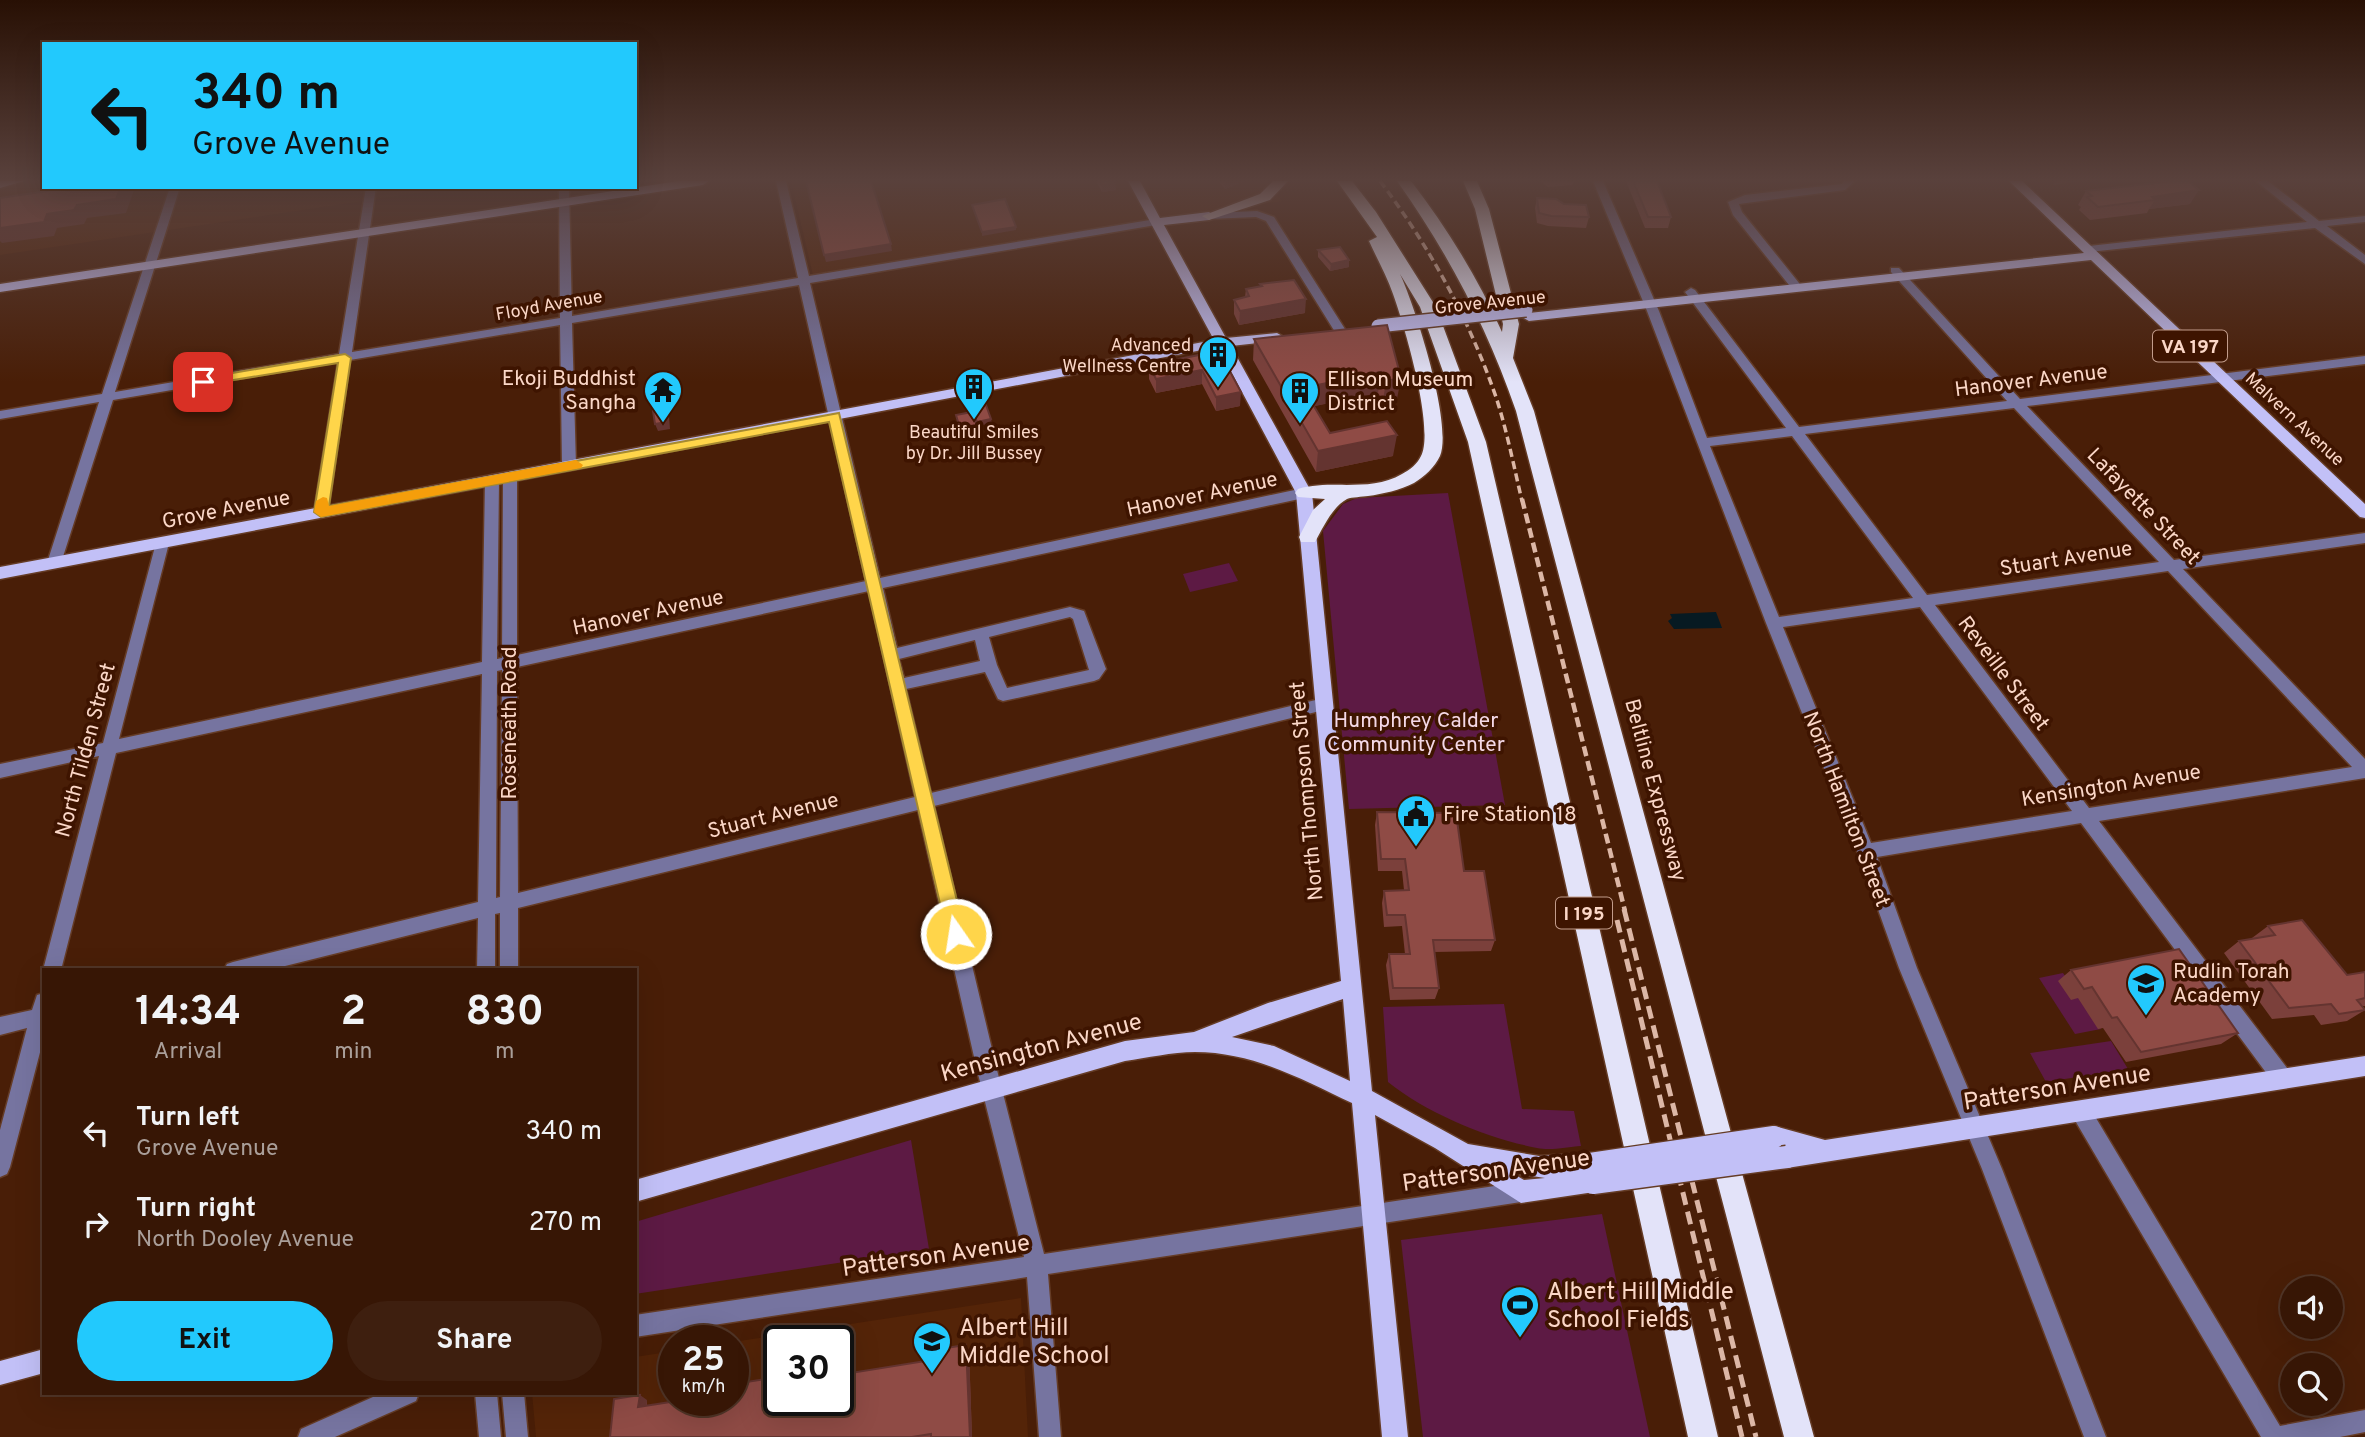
<!DOCTYPE html>
<style>
body{margin:0;font-family:Overpass,sans-serif;background:#3e1f0f;color:#f1f3f6;height:100vh;display:flex;flex-direction:column;font-size:26px;white-space:nowrap}
*{box-sizing:border-box;margin:0}
p{font-size:23px;color:#aa9f9a}
.icon{flex:none;width:38px;height:38px;fill:none;stroke:currentColor;stroke-width:2;stroke-linecap:round;stroke-linejoin:round}
.map{position:relative;flex:1;overflow:hidden}
.drawer{position:absolute;left:42px;top:968px;width:595px;height:427px;display:flex;flex-direction:column;background:#371605;border-radius:0px;box-shadow:0 7px 28px #0002,0 0 0 2px #513527}
.drawer>*{flex:none}
.banner{position:absolute;left:42px;top:42px;width:595px;height:147px;border-radius:0px;box-shadow:0 7px 28px #0002,0 0 0 2px #513527;background:#22c9fd;color:#111;overflow:hidden}
.fabs{position:absolute;left:2280px;top:1276px;display:grid;gap:14px}
.fabs a{display:grid;place-items:center;width:63px;height:63px;border-radius:50%;background:#371605;box-shadow:0 7px 28px #0002,0 0 0 2px #513527;font-size:35px}
.speed{position:absolute;left:658px;top:1325px;display:flex;gap:14px;font-size:35px;font-weight:700;text-align:center}
.speed>*{display:grid;place-content:center;width:91px;height:91px;border-radius:50%;background:#371605;box-shadow:0 7px 28px #0002,0 0 0 2px #513527;line-height:1}
.speed small{font-size:18px;font-weight:400}
.speed .limit{border:4px solid #111;border-radius:10px;background:#fff;color:#111}
.pin{position:absolute;display:grid;place-items:center;width:60px;height:60px;color:#fff;margin:-30px;border-radius:14px;box-shadow:0 4px 10px #0006}
.me{position:absolute;width:77px;margin:-38px;rotate:347deg;stroke-linejoin:round;filter:drop-shadow(0 0 5px #0008)}
.turn{display:flex;align-items:center;gap:24px;height:147px;padding:0 35px;font-size:32px}
.turn .icon{width:91px;height:91px;stroke-width:2.5}
.turn b{display:block;font-size:49px;line-height:60px}
.eta{display:flex;justify-content:space-evenly;align-items:center;height:119px;text-align:center}
.eta b{font-size:42px;font-weight:700;line-height:49px}
.cta{display:flex;gap:14px;margin-top:auto;padding:14px 35px}
.cta a{flex:1;height:80px;border-radius:42px;background:#22c9fd;color:#111;font-size:28px;font-weight:700;line-height:80px;text-align:center}
.cta a+a{background:#3e1f0f;color:#f1f3f6}
ul{padding:0;list-style:none}
li{display:flex;align-items:center;gap:21px;height:91px;padding:0 35px}
li div{flex:1}
li b{display:block;font-size:26px}
li em{font-style:normal}
.map>svg:first-child{display:block}
.built{fill:#542408;fill-rule:evenodd}
.green{fill:#5d1a44}
.water{fill:#071a22}
.lines{fill:none;stroke-linecap:round;stroke-linejoin:round}
.minor-casing{stroke:#653c26;stroke-width:3}
.major-casing{stroke:#653c26;stroke-width:3}
.highway-casing{stroke:#653c26;stroke-width:3}
.minor{fill:#7674a0;fill-rule:evenodd}
.major{fill:#c2c0f7;fill-rule:evenodd}
.highway{fill:#e3e3f9;fill-rule:evenodd}
.rail-far2{stroke:#dcb7a6;stroke-width:3.5;stroke-dasharray:8 4.5;stroke-linecap:butt}
.rail-far1{stroke:#dcb7a6;stroke-width:4.5;stroke-dasharray:10 5;stroke-linecap:butt}
.rail{stroke:#dcb7a6;stroke-width:5;stroke-dasharray:13 7;stroke-linecap:butt}
.major-bridge-far1-casing{stroke:#653c26;stroke-width:16;stroke-linecap:butt}
.major-bridge-casing{stroke:#653c26;stroke-width:25;stroke-linecap:butt}
.major-bridge-far1{stroke:#c2c0f7;stroke-width:13}
.major-bridge{stroke:#c2c0f7;stroke-width:22}
.wall{fill:#7b403b}
.shaded-wall{fill:#643430}
.building{fill:#8f4b45;stroke:#643430;stroke-width:2}
.route{fill:#ffd54a;stroke:#a68a30;stroke-width:2}
.slow{fill:#f59e0b}
.labels{text-anchor:middle;stroke-width:7;stroke-linejoin:round;paint-order:stroke}
.far-street-label{font-size:18px;fill:#fbd7c7;stroke:#3e1400}
.far-poi-label{font-size:18px;fill:#fbd7c7;stroke:#3e1400;text-anchor:end}
.shield{fill:#3e1400;stroke:#c29c8b;stroke-width:2}
.shield-label{font-size:19px;font-weight:bold;fill:#fbd7c7}
.poi-label{font-size:21px;fill:#fbd7c7;stroke:#3e1400;text-anchor:start}
.street-label{font-size:21px;fill:#fbd7c7;stroke:#3e1400}
.park-label{font-size:21px;fill:#f4d8e6;stroke:#3e1400}
.near-street-label{font-size:24px;fill:#fbd7c7;stroke:#3e1400}
.near-poi-label{font-size:24px;fill:#fbd7c7;stroke:#3e1400;text-anchor:start}
</style>
<div class="map">
<svg width="2365" height="1437" viewBox="0 0 2365 1437">
<rect width="100%" height="100%" fill="#491e07"/>
<path class="built" d="M0,181H44V187H457L0,255Z
M791,181H1266L1282,201L813,275Z
M1021,1298L1028,1437H536L532,1393H635V1357L674,1351V1400H733V1342ZM779,1340H838V1400H779Z"/>
<path class="green" d="M1448,493L1505,805L1349,809L1323,531L1343,504L1357,498Z
M1229,563L1238,581L1190,592L1183,574Z
M2063,973L2101,1029L2075,1034L2039,978Z
M1504,1004L1522,1109L1574,1111L1581,1146C1568,1147 1550,1151 1537,1148C1487,1138 1428,1114 1388,1082L1383,1007Z
M2111,1041L2128,1069L2046,1082L2030,1053Z
M911,1140L929,1249L635,1294V1222Z
M1602,1214L1650,1437H1423L1401,1240Z"/>
<path class="water" d="M1716,612L1722,628L1674,629L1668,621L1672,618L1670,614Z"/>
<g class="lines">
<defs>
<path id="minor" d="M776,181H786L809,276L1156,219L1162,222L1156,225L810,283L880,578L1304,488L1311,493L1304,498L883,588L897,648L1070,607L1084,611L1106,669L1099,679L1094,681L1003,701L998,699L985,672L906,689L931,793L1324,698L1330,700L1332,704L1330,708L1324,710L934,806L997,1070L1044,1254L1521,1182L1528,1185L1531,1192L1528,1199L1521,1202L1048,1274L1061,1437H1039L1027,1277L635,1337V1315L1024,1257L977,1070L918,810L518,908V970H500V913L495,914V970H477L478,918L269,970H224L227,964L233,962L478,902L482,674L116,753L61,970H43L99,756L0,778V764L103,743L157,539H167L169,543L119,739L482,662L485,480L492,475L499,480L497,659L502,658L503,477L510,472L517,477V655L866,581L799,285L572,323L576,466L569,470L562,466L560,325L350,360L328,512L321,517L314,512L338,362L113,400L61,563L54,568L49,567L47,563L99,402L0,419V411L102,394L170,187H180L115,392L339,354L366,187H376L352,352L560,318L559,187H569L572,316L798,278ZM869,591L915,797L518,893L517,667ZM1070,617L1073,619L1089,670L1007,688L997,665L989,637ZM975,640L980,661L904,678L899,659ZM502,670L500,897L496,898L497,671Z
M1593,181H1603L1659,311L1707,438L1786,428L1685,292L1691,288L1695,290L1799,427L2007,401L1891,272V268H1899L2020,399L2365,356V364L2027,406L2174,560L2365,533V543L2183,569L2365,759V778L2099,821L2290,1072L2293,1079L2290,1086L2283,1088L2276,1086L2081,823L1877,857L1917,968L2002,1169L2106,1437H2084L1982,1169L1899,968L1857,851L1766,623L1647,311ZM2014,408L2159,562L1927,595L1805,434ZM1792,436L1913,598L1779,617L1710,446ZM2168,571L2352,767L2089,808L1935,605ZM1920,607L2072,811L1871,843L1783,627Z
M1844,181H1855L1845,190L1739,204L1742,212L1803,288L1801,290H1793L1733,215L1728,202L1745,195L1842,184Z
M2256,181H2268L2319,221L2365,216V222L2327,226L2365,255V264L2315,228L2089,252L2083,249L2089,246L2307,222Z
M1257,211L1274,217L1350,337L1348,340H1340L1266,221L1256,217L1209,219L1204,216L1209,213Z
M44,993V1037L10,1167L7,1174L0,1177V1130L27,1028L0,1035V1017L32,1010L37,995Z
M2080,1101L2087,1103L2280,1426L2365,1410V1432L2340,1437H2261L2073,1117L2070,1110L2073,1103Z
M382,1393H419L416,1401L335,1437H298L301,1429Z
M475,1393H497L501,1437H479Z
M502,1393H524L528,1437H506Z"/>
<path id="major" d="M0,181H24L0,188Z
M679,181H709L703,185L0,292V284Z
M1128,181H1140L1160,218L1209,212L1215,216L1209,220L1164,225L1226,338L1277,333L1284,337L1277,341L1231,346L1312,493L1372,1091L1468,1144L1539,1156L1590,1153L1598,1156L1601,1164L1595,1173L1601,1175L1604,1183L1601,1191L1521,1203L1435,1148L1375,1115L1408,1437H1382L1352,1103C1301,1079 1253,1052 1195,1052C1172,1052 1147,1058 1125,1061L635,1202V1180L1125,1041L1194,1032L1268,1003L1341,981L1296,493L1218,347L0,579V567L1214,340ZM1343,999L1350,1081L1274,1046L1232,1037ZM1512,1173L1545,1178L1524,1180Z
M2009,181H2022L2365,504V518L2360,517L2091,260L1529,321L1522,317L1529,313L2084,253Z
M2365,1056V1076L1787,1168L1779,1165L1776,1157L1779,1149L1766,1145L1763,1137L1766,1129L1774,1126L1825,1140Z
M44,1349V1373L0,1385V1361Z"/>
<path id="highway" d="M1273,181H1288L1270,200L1209,220L1202,216L1260,194Z
M1337,181H1352L1376,212L1436,307L1486,442L1718,1437H1688L1468,442L1420,307L1400,274C1415,306 1453,424 1440,456C1435,467 1424,477 1414,483C1400,490 1383,494 1368,496C1362,497 1352,497 1347,499C1332,507 1323,528 1315,542H1301L1299,537L1313,510L1325,499L1298,497L1295,493L1298,489C1332,479 1369,493 1402,474C1410,470 1418,463 1421,456C1435,429 1404,324 1393,294C1387,276 1377,259 1369,241L1377,237Z
M1397,181H1411C1447,228 1478,278 1502,332L1503,324L1475,209L1463,181H1477L1489,209L1519,324L1513,358L1534,411L1814,1437H1784L1516,411C1487,327 1448,253 1397,181Z"/>
</defs>
<use href="#minor" class="minor-casing"/>
<use href="#major" class="major-casing"/>
<use href="#highway" class="highway-casing"/>
<use href="#minor" class="minor"/>
<use href="#major" class="major"/>
<use href="#highway" class="highway"/>
<path class="rail-far2" d="M1380,181C1430,247 1469,319 1496,397C1507,431 1514,467 1522,501"/>
<path class="rail-far1" d="M1522,499L1625,911"/>
<path class="rail" d="M1624,909L1756,1437
M1617,920L1742,1437"/>
<defs>
<path id="major-bridge-far1" d="M1378,326L1526,310"/>
<path id="major-bridge" d="M1590,1164L1774,1137
M1593,1183L1787,1157"/>
</defs>
<use href="#major-bridge-far1" class="major-bridge-far1-casing"/>
<use href="#major-bridge" class="major-bridge-casing"/>
<use href="#major-bridge-far1" class="major-bridge-far1"/>
<use href="#major-bridge" class="major-bridge"/>
</g>
<path class="wall" d="M1096,181H1114L1116,190L1102,192Z
M1218,181H1245L1225,189Z
M1540,181H1574L1573,185L1548,187Z
M1626,181H1657L1671,217L1668,228H1645Z
M2086,191L2190,204L2149,209L2147,213L2090,220L2079,210L2081,207L2078,205Z
M1537,198L1589,217L1586,228L1548,226L1537,223L1535,208Z
M1318,250L1349,267L1330,271L1318,257Z
M1260,284L1305,313L1239,325L1234,314V300L1245,297L1246,289L1260,287Z
M1387,325L1397,399L1383,401L1378,393L1314,406L1330,433L1393,456L1316,472L1253,360L1254,339Z
M1219,351L1240,406L1216,411L1202,384L1156,393L1149,379V365Z
M1377,812L1464,871L1495,940L1491,951L1434,952L1439,988L1435,999L1390,1000L1386,965L1389,954H1405L1402,926L1384,927L1382,903L1384,891L1404,890L1402,871H1378L1375,825Z
M2268,926L2347,975L2365,972V1006H2362L2365,1010L2347,1021L2321,1025L2314,1015L2272,1019L2224,953L2239,941L2253,939L2252,938Z
M2071,970L2238,1033L2221,1044L2126,1062L2103,1028L2098,1029L2078,998L2071,1000L2058,981Z
M969,1350L972,1437H610L647,1400V1406L842,1373V1375L932,1360Z"/>
<path class="shaded-wall" d="M1225,181H1245L1225,189Z
M2055,181H2080L2053,185Z
M1115,183L1116,190L1102,192V185Z
M121,187H135L126,213L87,218L84,224L57,228L54,236L2,243L0,241V228L77,205Z
M2199,190L2190,204L2149,209L2155,200L2152,197Z
M1016,227V230L982,236V232Z
M891,244L892,251L826,262L824,255Z
M1349,260V267L1330,271L1331,264Z
M1306,299L1305,313L1239,325L1240,311Z
M1202,370V384L1156,393V379Z
M1381,372L1378,393L1301,409L1303,388Z
M1401,378L1397,399L1383,401L1386,381Z
M1241,392L1240,406L1216,411V397Z
M666,409L669,416L670,429L658,431L655,424Z
M991,419L992,423L978,426L977,422Z
M978,429V432L962,435L961,432Z
M1397,435L1393,456L1316,472L1318,451Z
M966,1345L969,1350L972,1437H970Z
M640,1395L647,1400L646,1412L638,1407Z"/>
<path class="building" d="M806,181H871L891,244L824,255Z
M1100,181H1114L1115,183L1102,185Z
M1633,181H1657L1671,217H1648Z
M2174,181H2188L2199,190L2152,197L2155,200L2098,207L2087,197L2092,196L2086,191Z
M74,187H121L116,199L77,205L74,210L47,214L44,222L0,228V198Z
M1537,198L1556,199L1564,204L1586,205L1589,217L1551,216L1539,213Z
M1005,199L1016,227L982,232L972,205Z
M1340,247L1349,260L1331,264L1318,250Z
M1294,280L1306,299L1240,311L1234,300L1249,296L1246,289L1262,286L1260,284Z
M1387,325L1401,378L1386,381L1381,372L1303,388L1330,433L1387,421L1397,435L1318,451L1254,339Z
M1219,351L1241,392L1216,397L1202,370L1156,379L1149,365Z
M986,405L991,419L977,422L972,408Z
M666,409L667,422L655,424L653,411Z
M972,412L978,429L961,432L956,415Z
M1377,812L1456,813L1464,871H1484L1495,940H1433L1439,988H1393L1389,954H1410L1405,915H1387L1384,891L1409,890L1405,859H1381Z
M2302,920L2347,975L2365,972V998L2357,1000L2365,1010L2339,1014L2331,1004L2289,1008L2239,941L2275,935L2268,926Z
M2179,949L2238,1033L2141,1052L2117,1017L2112,1018L2092,987L2084,989L2071,970Z
M966,1345L970,1437H931V1434L912,1437H610L614,1399L640,1395L638,1407L683,1400H733V1392L739,1391L740,1383L779,1377V1400H838V1375L932,1360V1350Z"/>
<linearGradient id="sky" x2="0" y2="1"><stop stop-color="#281004"/><stop offset="0.47" stop-color="#59413c"/><stop offset="1" stop-color="#59413c" stop-opacity="0"/></linearGradient>
<rect width="2365" height="382" fill="url(#sky)"/>
<path class="route" d="M345,354L351,358L329,506L839,413L965,934L962,940L956,943L949,940L947,934L829,422L321,517L314,512L338,363L203,385L196,382L203,378Z"/>
<path class="slow" d="M576,460L583,465L581,468L321,517L314,512L316,501L323,497L327,498L329,506Z"/>
<defs>
<symbol id="building-pin" viewBox="-11 -11 22 30"><path d="M0 17L-7.5 6A9.5 9.5 0 1 1 7.5 6Z" fill="#22c9fd" stroke="#3e1400"/><path d="M-4-6H4V6H1V3H-1V6H-4ZM-2.5-4.3h1.7v1.8h-1.7ZM.8-4.3h1.7v1.8H.8ZM-2.5-1h1.7V.8h-1.7ZM.8-1h1.7V.8H.8Z" fill="#111"/></symbol>
<symbol id="temple-pin" viewBox="-11 -11 22 30"><path d="M0 17L-7.5 6A9.5 9.5 0 1 1 7.5 6Z" fill="#22c9fd" stroke="#3e1400"/><path d="M0-6L5-2H3V0L6.5 2.5H4V6H1.5V3h-3V6H-4V2.5H-6.5L-3 0V-2H-5Z" fill="#111"/></symbol>
<symbol id="civic-pin" viewBox="-11 -11 22 30"><path d="M0 17L-7.5 6A9.5 9.5 0 1 1 7.5 6Z" fill="#22c9fd" stroke="#3e1400"/><path d="M-.6-6.5H3V-4.5H.6V-3L4-1V1h2V6H-6V1h2V-1L-.6-3ZM-1.2 2.5V6h2.4V2.5Z" fill="#111"/></symbol>
<symbol id="school-pin" viewBox="-11 -11 22 30"><path d="M0 17L-7.5 6A9.5 9.5 0 1 1 7.5 6Z" fill="#22c9fd" stroke="#3e1400"/><path d="M0-5L7-2L0 1L-7-2ZM-4 1L0 2.5L4 1V4Q0 6-4 4Z" fill="#111"/></symbol>
<symbol id="stadium-pin" viewBox="-11 -11 22 30"><path d="M0 17L-7.5 6A9.5 9.5 0 1 1 7.5 6Z" fill="#22c9fd" stroke="#3e1400"/><path d="M0-5a6.5 5 0 1 0 0 10a6.5 5 0 1 0 0-10ZM-3.5-1.8h7v3.6h-7Z" fill="#111"/></symbol>
</defs>
<g fill-rule="evenodd">
<use href="#building-pin" x="1196" y="333" width="44" height="60"/>
<use href="#building-pin" x="952" y="365" width="44" height="60"/>
<use href="#temple-pin" x="641" y="368" width="44" height="60"/>
<use href="#building-pin" x="1278" y="369" width="44" height="60"/>
<use href="#civic-pin" x="1394" y="792" width="44" height="60"/>
<use href="#school-pin" x="2124" y="961" width="44" height="60"/>
<use href="#stadium-pin" x="1498" y="1283" width="44" height="60"/>
<use href="#school-pin" x="910" y="1319" width="44" height="60"/>
</g>
<g class="labels">
<g class="far-street-label">
<text transform="translate(1490 302) rotate(-6)" y="6">Grove Avenue</text>
<text transform="translate(549 305) rotate(-10)" y="6">Floyd Avenue</text>
<text transform="translate(2295 419) rotate(43)" y="6">Malvern Avenue</text>
</g>
<g class="far-poi-label">
<text x="1191" y="351">Advanced<tspan x="1191" dy="21">Wellness Centre</tspan></text>
<text x="974" y="438" text-anchor="middle">Beautiful Smiles<tspan x="974" dy="21">by Dr. Jill Bussey</tspan></text>
</g>
<g class="shield">
<rect x="2153" y="330.5" width="74" height="31" rx="5"/>
<rect x="1556" y="897.5" width="56" height="31" rx="5"/>
</g>
<g class="shield-label">
<text x="2190" y="353">VA 197</text>
<text x="1584" y="920">I 195</text>
</g>
<g class="poi-label">
<text x="636" y="385" text-anchor="end">Ekoji Buddhist<tspan x="636" dy="24">Sangha</tspan></text>
<text x="1327" y="386">Ellison Museum<tspan x="1327" dy="24">District</tspan></text>
<text x="1443" y="821">Fire Station 18</text>
<text x="2173" y="978">Rudlin Torah<tspan x="2173" dy="24">Academy</tspan></text>
</g>
<g class="street-label">
<text transform="translate(2031 380) rotate(-7)" y="7">Hanover Avenue</text>
<text transform="translate(1202 494) rotate(-12)" y="7">Hanover Avenue</text>
<text transform="translate(2144 506) rotate(46)" y="7">Lafayette Street</text>
<text transform="translate(226 509) rotate(-11)" y="7">Grove Avenue</text>
<text transform="translate(2066 558) rotate(-9)" y="7">Stuart Avenue</text>
<text transform="translate(648 612) rotate(-12)" y="7">Hanover Avenue</text>
<text transform="translate(2004 673) rotate(53)" y="7">Reveille Street</text>
<text transform="translate(509 723) rotate(-90)" y="7">Roseneath Road</text>
<text transform="translate(85 750) rotate(-75)" y="7">North Tilden Street</text>
<text transform="translate(2111 785) rotate(-9)" y="7">Kensington Avenue</text>
<text transform="translate(1656 790) rotate(75)" y="7">Beltline Expressway</text>
<text transform="translate(1306 791) rotate(-95)" y="7">North Thompson Street</text>
<text transform="translate(1847 809) rotate(69)" y="7">North Hamilton Street</text>
<text transform="translate(773 815) rotate(-14)" y="7">Stuart Avenue</text>
</g>
<g class="park-label">
<text x="1416" y="727">Humphrey Calder<tspan x="1416" dy="24">Community Center</tspan></text>
</g>
<g class="near-street-label">
<text transform="translate(1041 1047) rotate(-15)" y="8">Kensington Avenue</text>
<text transform="translate(2057 1087) rotate(-9)" y="8">Patterson Avenue</text>
<text transform="translate(1496 1170) rotate(-8)" y="8">Patterson Avenue</text>
<text transform="translate(936 1255) rotate(-8)" y="8">Patterson Avenue</text>
</g>
<g class="near-poi-label">
<text x="1547" y="1299">Albert Hill Middle<tspan x="1547" dy="28">School Fields</tspan></text>
<text x="959" y="1335">Albert Hill<tspan x="959" dy="28">Middle School</tspan></text>
</g>
</g>
</svg>
<div class="fabs">
<a><svg class="icon" aria-label="sound" viewBox="0 0 24 24"><path d="M4 9h4l5-4v14l-5-4H4zM17 9q2 3 0 6"/></svg></a>
<a><svg class="icon" aria-label="search" viewBox="0 0 24 24"><circle cx="10" cy="10" r="6"/><path d="M15 15l6 6"/></svg></a>
</div>
<div class="speed"><div>25<small>km/h</small></div><div class="limit">30</div></div>
<div class="pin" style="left:203px;top:382px;background:#d93025"><svg class="icon" aria-label="arrive" viewBox="0 0 24 24"><path d="M6 21V4h12l-3 4 3 4H6"/></svg></div>
<svg class="me" style="left:956px;top:934px" viewBox="-20 -20 40 40"><circle r="17" fill="#ffd54a" stroke="#fff" stroke-width="3"/><path d="M0-11L8 9 0 5-8 9z" fill="#fff"/></svg>
<div class="banner">
<div class="turn"><svg class="icon" aria-label="left" viewBox="0 0 24 24"><path d="M17 20v-9H6M10 6l-5 5 5 5"/></svg><div><b>340 m</b>Grove Avenue</div></div>
</div>
<section class="drawer">
<div class="eta">
<div><b>14:34</b><p>Arrival</p></div>
<div><b>2</b><p>min</p></div>
<div><b>830</b><p>m</p></div>
</div>
<ul>
<li><svg class="icon" aria-label="left" viewBox="0 0 24 24"><path d="M17 20v-9H6M10 6l-5 5 5 5"/></svg><div><b>Turn left</b><p>Grove Avenue</p></div><em>340 m</em></li>
<li><svg class="icon" aria-label="right" viewBox="0 0 24 24"><path d="M7 20v-9h11M14 6l5 5-5 5"/></svg><div><b>Turn right</b><p>North Dooley Avenue</p></div><em>270 m</em></li>
</ul>
<div class="cta"><a>Exit</a><a>Share</a></div>
</section>
</div>
